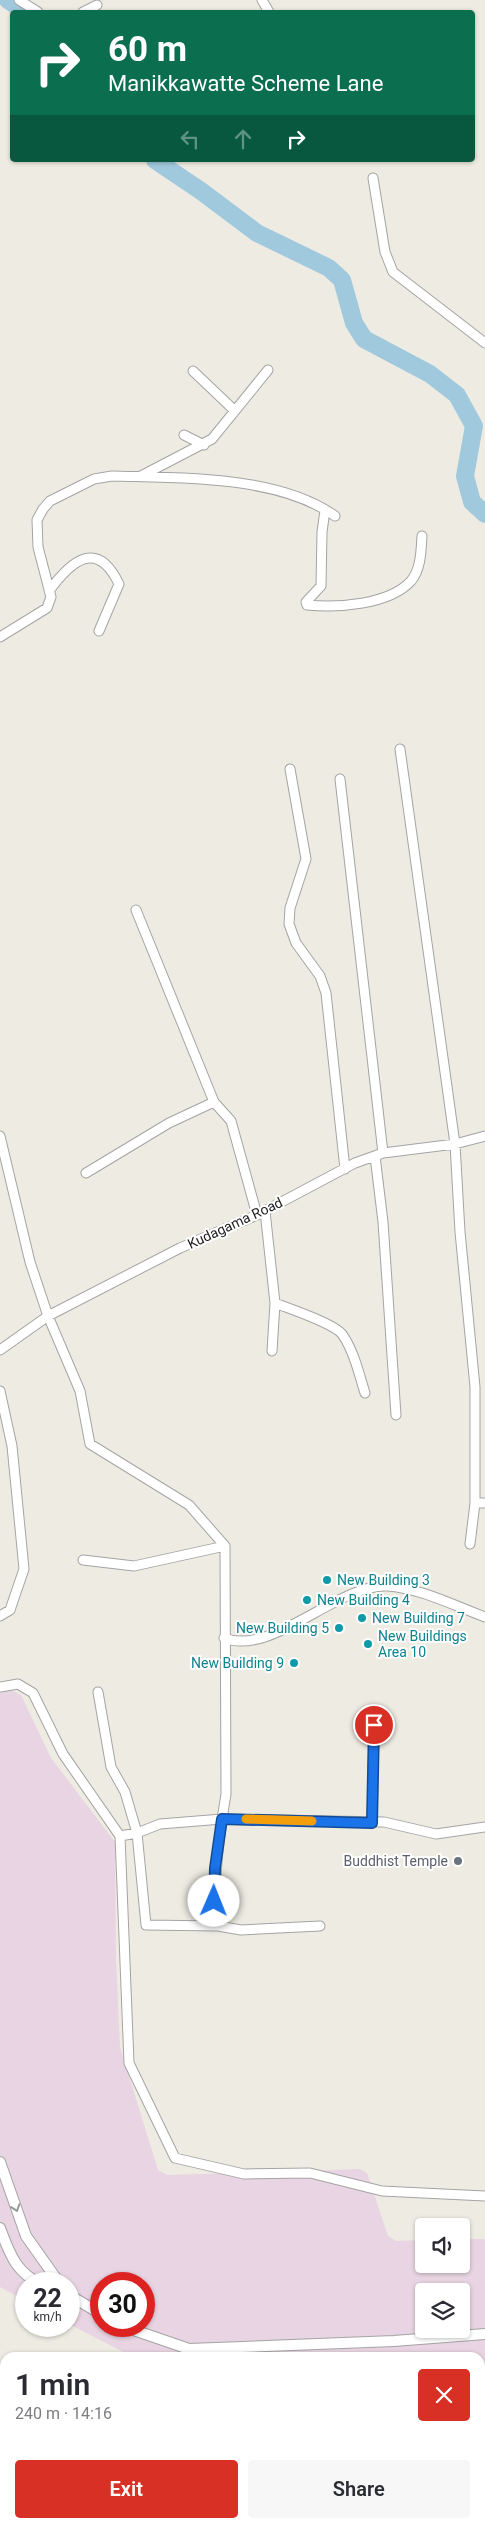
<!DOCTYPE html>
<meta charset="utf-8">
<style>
body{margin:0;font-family:Roboto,sans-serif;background:#f7f7f7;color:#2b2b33;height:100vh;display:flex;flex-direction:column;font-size:19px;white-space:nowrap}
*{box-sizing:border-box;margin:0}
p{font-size:16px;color:#7c7c81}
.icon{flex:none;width:28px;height:28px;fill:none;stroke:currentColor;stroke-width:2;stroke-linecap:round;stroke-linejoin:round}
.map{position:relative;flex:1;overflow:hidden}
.side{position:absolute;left:0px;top:2352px;width:485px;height:176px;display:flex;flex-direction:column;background:#fff;border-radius:15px 15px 0 0;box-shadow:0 1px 4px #0004}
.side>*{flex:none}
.top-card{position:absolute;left:10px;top:10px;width:465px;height:152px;border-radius:5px;box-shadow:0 1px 4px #0004;background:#0b6e4f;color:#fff;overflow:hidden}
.fabs{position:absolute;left:415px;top:2218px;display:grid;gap:10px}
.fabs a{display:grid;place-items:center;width:55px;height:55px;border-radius:5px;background:#fff;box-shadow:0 1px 4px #0004;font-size:25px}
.speed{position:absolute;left:15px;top:2272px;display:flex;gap:10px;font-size:25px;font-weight:700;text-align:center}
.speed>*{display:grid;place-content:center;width:65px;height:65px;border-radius:50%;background:#fff;box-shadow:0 1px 4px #0004;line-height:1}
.speed small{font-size:12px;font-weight:400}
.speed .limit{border:8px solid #d22;background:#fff;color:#111}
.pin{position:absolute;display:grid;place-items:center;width:42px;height:42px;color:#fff;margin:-21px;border:2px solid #fff;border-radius:50%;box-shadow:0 1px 5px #0007}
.me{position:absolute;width:55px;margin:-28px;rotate:1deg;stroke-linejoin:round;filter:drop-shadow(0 0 4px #0008)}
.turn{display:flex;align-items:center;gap:18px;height:105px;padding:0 15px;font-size:22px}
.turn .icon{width:65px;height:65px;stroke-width:2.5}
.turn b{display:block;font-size:35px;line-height:42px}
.lanes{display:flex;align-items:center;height:48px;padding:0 15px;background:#0003;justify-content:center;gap:25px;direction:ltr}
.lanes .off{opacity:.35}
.round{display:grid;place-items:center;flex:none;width:52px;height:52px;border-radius:5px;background:#f7f7f7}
.headline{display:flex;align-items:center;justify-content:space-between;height:85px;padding:0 15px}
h1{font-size:30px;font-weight:600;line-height:38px}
.action{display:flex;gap:10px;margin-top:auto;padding:10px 15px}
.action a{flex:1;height:58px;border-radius:5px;background:#d93025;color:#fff;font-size:20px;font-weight:600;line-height:58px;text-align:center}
.action a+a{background:#f7f7f7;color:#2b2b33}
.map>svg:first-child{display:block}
.industrial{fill:#e8d4e2;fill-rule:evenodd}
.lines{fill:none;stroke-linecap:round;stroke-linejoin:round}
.river{stroke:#a1c9de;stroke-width:18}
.minor-casing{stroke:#a4a4a4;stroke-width:11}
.tertiary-casing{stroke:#a4a4a4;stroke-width:12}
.minor{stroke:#fff;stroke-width:9}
.tertiary{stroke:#fff;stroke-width:10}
.oneway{stroke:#999}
.route-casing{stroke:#114b97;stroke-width:12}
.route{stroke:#1a73e8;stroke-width:9}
.slow{stroke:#f59e0b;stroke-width:9}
.culture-dot{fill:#0f9aa8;stroke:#fff;stroke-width:2}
.worship-dot{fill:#6b7280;stroke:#fff;stroke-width:2}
.labels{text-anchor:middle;stroke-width:4;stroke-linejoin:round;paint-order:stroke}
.street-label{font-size:14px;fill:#1d1d1d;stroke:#fff}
.culture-label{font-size:14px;fill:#0d838f;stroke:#fff;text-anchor:start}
.worship-label{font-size:14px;fill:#5b616d;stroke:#fff;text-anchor:end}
</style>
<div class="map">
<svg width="485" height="2528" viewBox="0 0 485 2528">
<rect width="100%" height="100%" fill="#eeece2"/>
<path class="industrial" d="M9,1689L21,1695L51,1758L115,1842L116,1959L120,2047L158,2170L167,2175L360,2169L367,2173L388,2236L396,2241L424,2240V2264H461V2239H485V2528H156L155,2524H480V2358L133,2357L69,2324V2284H26V2301L0,2287V1690ZM101,2284H144V2326H101ZM424,2291H461V2329H424Z"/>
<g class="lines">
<path class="river" d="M8,0L26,12
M155,160L201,191L257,233L329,268L342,280L354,323L364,339L430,374L457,395L474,426L465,476L472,502L485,514"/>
<defs>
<path id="minor" d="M19,0L38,12
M262,0L269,12
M83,12L97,5
M373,178L385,252L393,272L485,343
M193,371L235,411
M184,435L204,445
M141,476L212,439L268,370
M325,510L322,532L321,586L306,602L307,605C337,608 389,605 411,581C421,569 421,551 422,536
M49,591C71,561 97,538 119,584L99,631
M0,637L47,608L51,597L38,547L37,520L43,509L50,501L94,479L112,476C179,478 278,475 335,516
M400,749L455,1144L460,1232L475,1387V1503L470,1544
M290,769L306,859L290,908L289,924L296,943L320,976L326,993L345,1169
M340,779L383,1153
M136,910L214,1102L231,1121L257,1215
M0,1136L30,1262L48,1316L80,1391L90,1444L189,1505L225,1546L226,1794L222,1819L160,1824L137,1833L120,1836
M375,1156L383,1222L396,1415
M86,1173L169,1123L214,1102
M265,1211L275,1303C290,1309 333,1323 342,1334C354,1351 359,1374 365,1393
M0,1350L48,1316L180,1248L257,1215L355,1163L383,1153L455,1144L485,1136
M272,1351L275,1303
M0,1391L12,1446L24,1569L10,1610L0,1616
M475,1503H485
M83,1560L134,1566L225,1546
M224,1638C272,1657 337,1584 387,1586C420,1588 455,1606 485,1617
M0,1687L18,1684L33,1693L63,1754L120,1836L129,2063L175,2158L244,2174L310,2173L382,2191L485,2196
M98,1692L111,1767L125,1792L137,1833L146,1925L218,1926
M372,1823L374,1725
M320,1926L241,1930L218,1926C213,1889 217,1856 222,1819L384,1822L436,1834L485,1827"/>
<path id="tertiary" d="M0,2162L26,2236L60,2284
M0,2228C9,2252 16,2274 42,2284
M69,2295L101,2314
M122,2326L189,2349L394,2341L485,2334"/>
</defs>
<use href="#minor" class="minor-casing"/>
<use href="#tertiary" class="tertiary-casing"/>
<use href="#minor" class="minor"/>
<use href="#tertiary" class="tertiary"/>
</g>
<defs><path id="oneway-chevron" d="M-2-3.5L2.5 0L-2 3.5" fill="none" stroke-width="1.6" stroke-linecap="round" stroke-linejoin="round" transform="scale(1.25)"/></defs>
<use class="oneway" href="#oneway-chevron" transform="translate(16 2208) rotate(71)"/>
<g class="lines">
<defs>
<path id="route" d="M214,1901L215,1868L222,1819L372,1823L374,1725"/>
</defs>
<use href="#route" class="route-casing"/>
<use href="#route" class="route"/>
<path class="slow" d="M246,1819L312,1821"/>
</g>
<g class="culture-dot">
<circle cx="327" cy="1580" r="5"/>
<circle cx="307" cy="1600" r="5"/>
<circle cx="362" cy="1618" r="5"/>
<circle cx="339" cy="1628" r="5"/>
<circle cx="368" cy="1644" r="5"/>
<circle cx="294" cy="1663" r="5"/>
</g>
<circle class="worship-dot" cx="458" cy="1861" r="5"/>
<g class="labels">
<g class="street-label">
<text transform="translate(235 1223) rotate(-25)" y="5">Kudagama Road</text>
</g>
<g class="culture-label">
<text x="337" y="1585">New Building 3</text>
<text x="317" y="1605">New Building 4</text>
<text x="372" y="1623">New Building 7</text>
<text x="329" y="1633" text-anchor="end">New Building 5</text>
<text x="378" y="1641">New Buildings<tspan x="378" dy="16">Area 10</tspan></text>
<text x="284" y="1668" text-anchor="end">New Building 9</text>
</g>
<g class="worship-label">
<text x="448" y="1866">Buddhist Temple</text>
</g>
</g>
</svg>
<div class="fabs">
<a><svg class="icon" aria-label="sound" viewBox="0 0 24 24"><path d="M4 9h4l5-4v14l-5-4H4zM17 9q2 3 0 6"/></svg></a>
<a><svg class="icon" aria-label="layers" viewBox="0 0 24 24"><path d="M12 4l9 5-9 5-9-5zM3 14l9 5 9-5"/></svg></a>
</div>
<div class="speed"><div>22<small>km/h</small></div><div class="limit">30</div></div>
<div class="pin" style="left:374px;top:1725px;background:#d93025"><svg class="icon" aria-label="arrive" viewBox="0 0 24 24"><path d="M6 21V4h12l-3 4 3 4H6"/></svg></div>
<svg class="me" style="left:214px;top:1901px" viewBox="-20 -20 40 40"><circle r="19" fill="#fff"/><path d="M0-13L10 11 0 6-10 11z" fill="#1a73e8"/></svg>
<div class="top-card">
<div class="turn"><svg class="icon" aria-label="right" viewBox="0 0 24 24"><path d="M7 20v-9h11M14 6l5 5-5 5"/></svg><div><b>60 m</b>Manikkawatte Scheme Lane</div></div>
<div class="lanes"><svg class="icon off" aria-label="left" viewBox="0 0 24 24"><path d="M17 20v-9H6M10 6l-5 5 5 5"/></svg><svg class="icon off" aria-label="ahead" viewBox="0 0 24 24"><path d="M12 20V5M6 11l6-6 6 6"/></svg><svg class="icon" aria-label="right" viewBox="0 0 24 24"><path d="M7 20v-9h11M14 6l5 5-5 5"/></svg></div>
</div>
<section class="side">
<div class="headline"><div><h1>1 min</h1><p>240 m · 14:16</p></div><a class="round" style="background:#d93025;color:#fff"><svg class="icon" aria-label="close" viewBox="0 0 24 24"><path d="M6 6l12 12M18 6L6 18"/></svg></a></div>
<div class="action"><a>Exit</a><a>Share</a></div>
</section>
</div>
